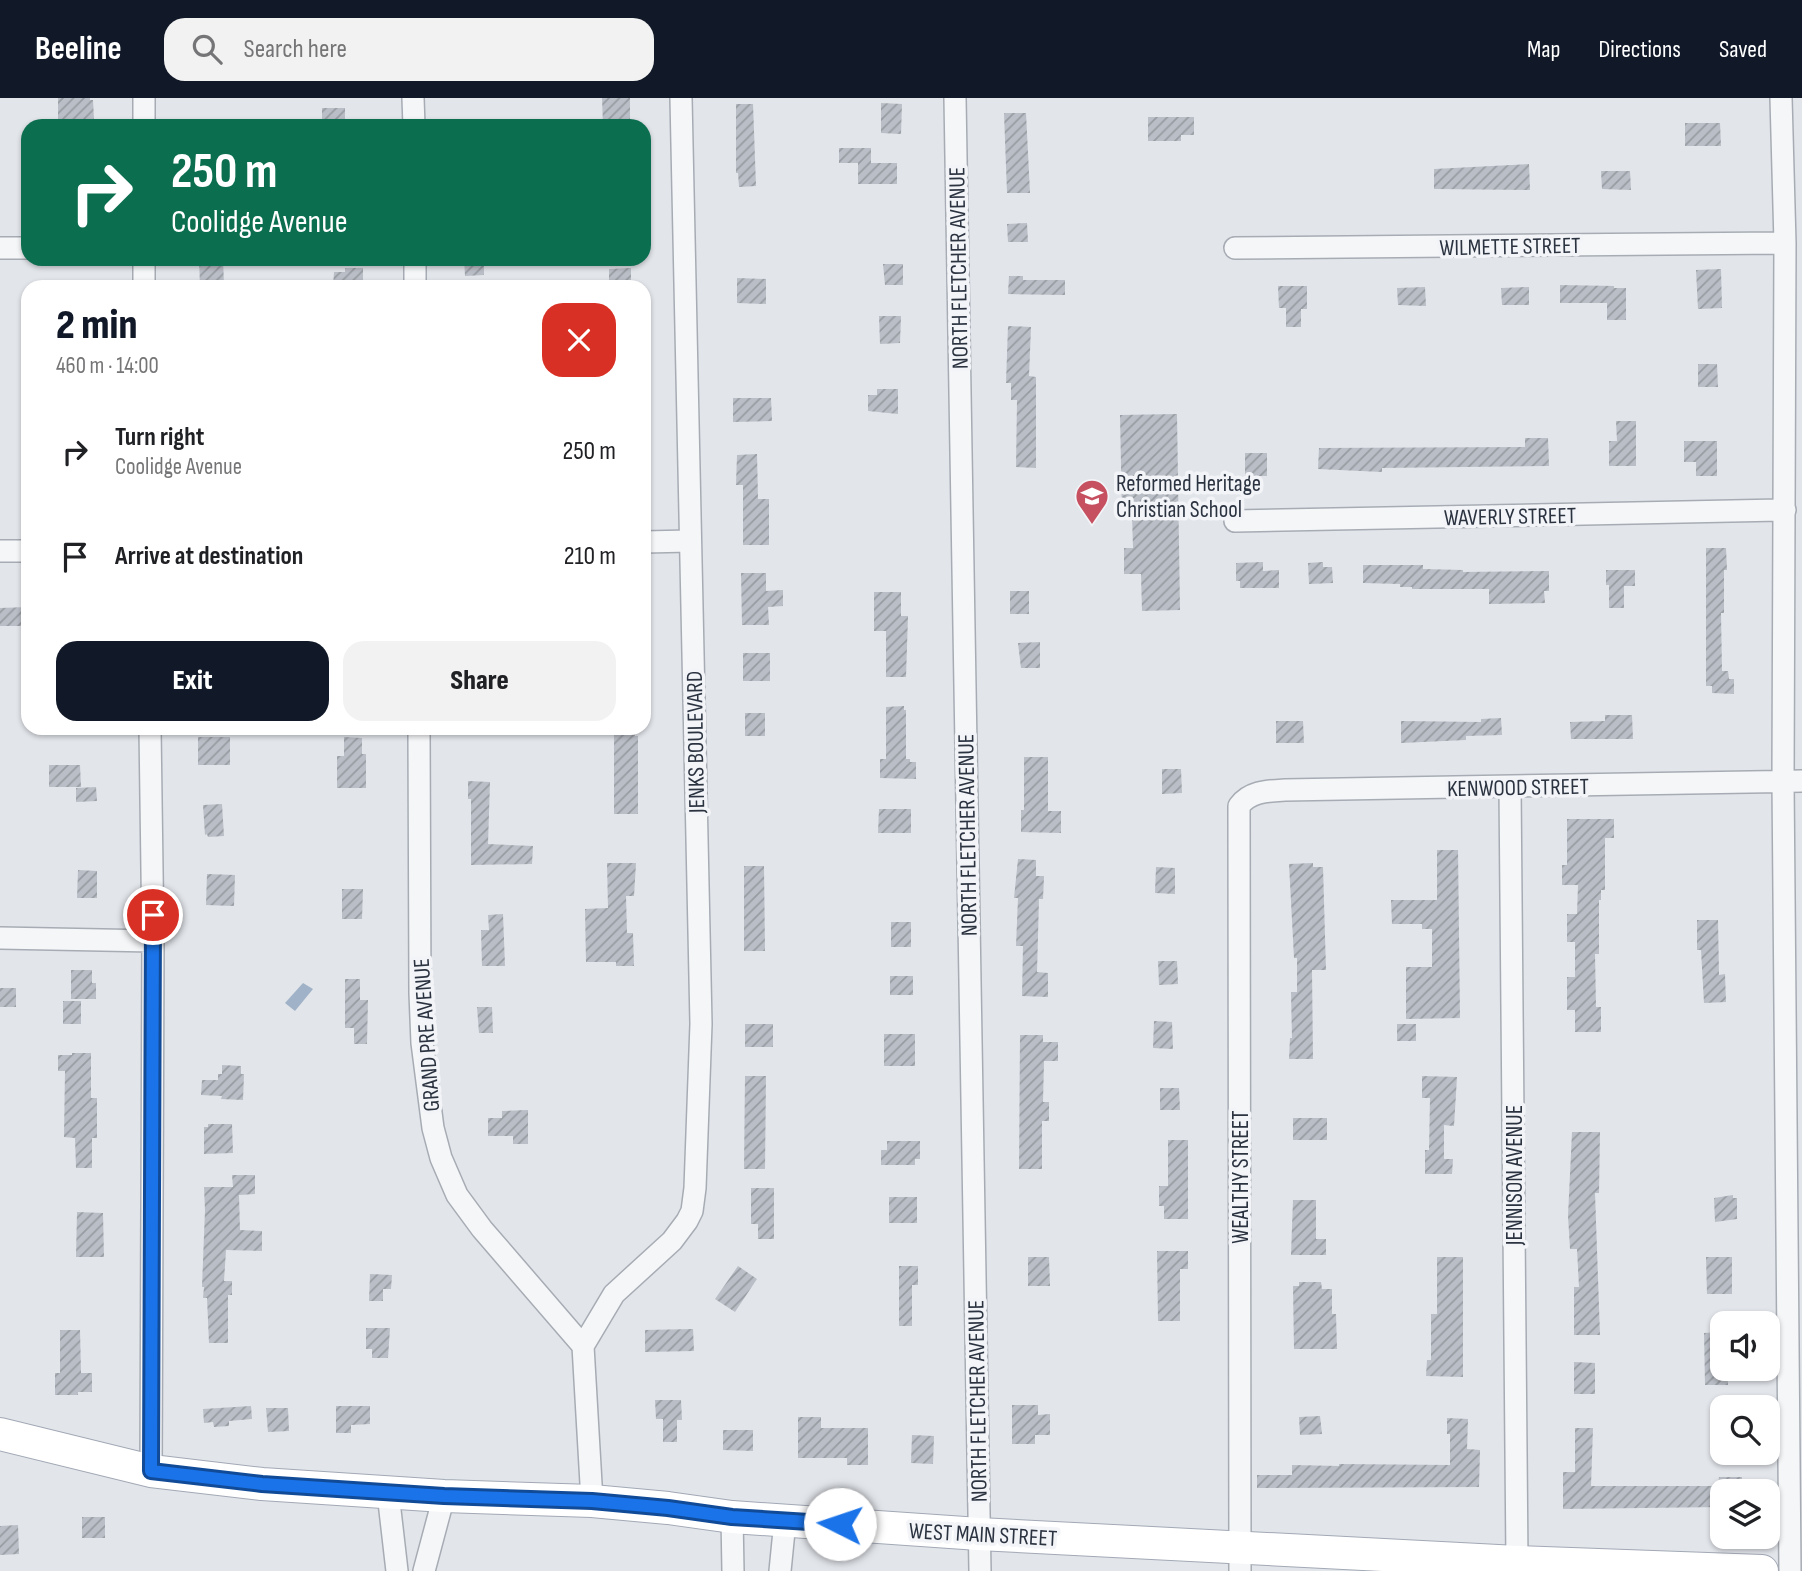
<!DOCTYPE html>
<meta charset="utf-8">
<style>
body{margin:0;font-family:"Sofia Sans Condensed",sans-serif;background:#f2f2f2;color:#202124;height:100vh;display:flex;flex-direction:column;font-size:26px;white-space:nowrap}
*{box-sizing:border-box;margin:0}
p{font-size:23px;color:#757577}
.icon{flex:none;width:38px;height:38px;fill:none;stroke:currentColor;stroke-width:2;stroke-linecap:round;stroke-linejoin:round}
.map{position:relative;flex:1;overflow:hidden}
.details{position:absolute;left:21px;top:182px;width:630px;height:455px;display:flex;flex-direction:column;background:#fff;border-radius:21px;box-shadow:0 2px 5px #0004}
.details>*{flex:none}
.hud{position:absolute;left:21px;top:21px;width:630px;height:147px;border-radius:21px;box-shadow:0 2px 5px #0004;background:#0b6e4f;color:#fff;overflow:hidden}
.fabs{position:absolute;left:1710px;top:1213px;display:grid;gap:14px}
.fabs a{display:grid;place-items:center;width:70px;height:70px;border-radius:14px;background:#fff;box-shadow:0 2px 5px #0004;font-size:35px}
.pin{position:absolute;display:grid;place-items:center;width:60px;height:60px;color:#fff;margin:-30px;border:4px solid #fff;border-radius:50%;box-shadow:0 2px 7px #0007}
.me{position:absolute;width:77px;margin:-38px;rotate:274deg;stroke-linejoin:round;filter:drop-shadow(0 0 5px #0008)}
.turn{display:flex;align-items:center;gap:24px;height:147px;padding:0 35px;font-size:32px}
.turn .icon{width:91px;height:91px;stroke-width:2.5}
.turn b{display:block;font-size:49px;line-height:60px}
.round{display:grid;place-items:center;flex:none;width:74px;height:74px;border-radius:21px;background:#f2f2f2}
.headline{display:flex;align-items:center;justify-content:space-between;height:119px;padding:0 35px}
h1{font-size:42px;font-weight:800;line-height:52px;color:#111827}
.primary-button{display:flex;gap:14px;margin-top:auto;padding:14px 35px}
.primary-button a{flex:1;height:80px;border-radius:21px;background:#111827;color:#fff;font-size:28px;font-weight:800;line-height:80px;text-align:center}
.primary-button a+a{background:#f2f2f2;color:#202124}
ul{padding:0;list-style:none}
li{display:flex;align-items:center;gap:21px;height:105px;padding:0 35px}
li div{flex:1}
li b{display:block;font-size:26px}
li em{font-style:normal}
header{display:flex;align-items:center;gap:42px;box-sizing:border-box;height:98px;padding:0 35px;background:#111827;color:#fff}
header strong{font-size:33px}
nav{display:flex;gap:38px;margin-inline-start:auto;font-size:24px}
.search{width:490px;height:63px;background:#f2f2f2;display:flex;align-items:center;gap:18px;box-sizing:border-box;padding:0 24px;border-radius:21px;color:#757577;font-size:26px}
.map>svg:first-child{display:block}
.water{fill:#a0b2c7}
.building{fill:url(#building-hatch)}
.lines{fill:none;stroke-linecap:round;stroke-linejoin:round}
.minor-casing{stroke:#a7acb4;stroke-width:24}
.primary-casing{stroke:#a2a9b5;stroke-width:34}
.minor{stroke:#f5f6f8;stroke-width:21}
.primary{stroke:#fff;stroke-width:32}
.route-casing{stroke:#114b97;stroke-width:18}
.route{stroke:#1a73e8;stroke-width:12}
.labels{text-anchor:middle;stroke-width:7;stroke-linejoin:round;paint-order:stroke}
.street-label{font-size:23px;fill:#2b3341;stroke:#f2f4f7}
.poi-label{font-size:23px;fill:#2b3341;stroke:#f2f4f7;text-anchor:start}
</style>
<header>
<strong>Beeline</strong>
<div class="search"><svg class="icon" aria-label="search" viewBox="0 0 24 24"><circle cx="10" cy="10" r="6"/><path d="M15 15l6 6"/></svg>Search here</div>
<nav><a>Map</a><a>Directions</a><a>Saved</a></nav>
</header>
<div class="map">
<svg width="1802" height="1473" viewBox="0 0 1802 1473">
<defs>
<pattern id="building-hatch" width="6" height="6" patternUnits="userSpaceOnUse" patternTransform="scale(1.75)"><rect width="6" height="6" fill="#babec6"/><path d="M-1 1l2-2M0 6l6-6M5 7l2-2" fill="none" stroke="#979ba2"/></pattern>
</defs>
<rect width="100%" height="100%" fill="#e2e5ea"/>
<path class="water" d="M303,885L313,891L295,913L285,905Z"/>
<path class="building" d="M58,0H90V2H93L94,21L58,22Z
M602,0H630V28H603Z
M881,5L902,6L901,36L881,35Z
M736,6H753L756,88L739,89L738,75H736Z
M322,10H345V28H322Z
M1004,15H1026L1030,95H1007Z
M1148,19H1194V37H1181V43H1148Z
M1685,25H1720L1721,48H1685Z
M839,50H871V65H897V86H858V65H839Z
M1529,66L1530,92L1434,91V71Z
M1601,73H1630L1631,92L1602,91Z
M1027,125L1028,144H1008L1007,126Z
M199,161H223L224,187L200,188Z
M464,161H484V177L465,178Z
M883,166H903V187H885Z
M345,170H363V189H333L334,174H345Z
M631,170V189H609V171Z
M1721,171L1722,210L1698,211L1696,172Z
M1009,178H1023V182H1065V197L1008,196Z
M737,180L766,181V206L737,205Z
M1560,187L1614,188V190H1626V222H1607V205H1560Z
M1278,188H1307V211H1301V229H1286V210H1279Z
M1425,189L1426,208L1398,207L1397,190Z
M1529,189V207H1502L1501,190Z
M879,218H901L900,245L880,246Z
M1008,228L1031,229L1029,278L1036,279V370L1016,369L1017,302H1011V285H1006Z
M1698,266H1717L1718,289H1698Z
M877,291H898V316L868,313V297H877Z
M733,300H771L772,323L733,324Z
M1177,316L1180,512L1142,513L1141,476H1124V450H1133L1132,417H1122L1120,317Z
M1616,323H1636V368H1609V343H1617Z
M1525,340H1548L1549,368L1382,370V374L1318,371L1319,350L1525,349Z
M1684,343H1717V378H1696V364H1684Z
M1245,355H1267V378H1245Z
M757,356L758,401H769V447H743V387H736L737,357Z
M1706,450H1726L1727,472H1724V515H1721L1722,573H1728L1729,581H1734V596L1712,595V588H1706Z
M1263,464V473L1279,472V490H1240V483H1236V465Z
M1323,464V469H1332L1333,485L1309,486L1308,465Z
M1363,467H1423V471L1463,472V474L1549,473V493H1544L1545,505L1489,506V491H1412V489H1400V486L1363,485Z
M1606,472H1635V488H1624V510H1609V487H1606Z
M741,475H766V493L783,492V508L768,509L769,527H742Z
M1010,493H1029V516H1010Z
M874,494H901V518H908L906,579H886V533H874Z
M28,509V528H0V510Z
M1040,544V570H1021L1018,545Z
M743,555H770V583H743Z
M904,608V612H906V661H910V664H916V681L880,680V661H886V609Z
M745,615H765V638H745Z
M1605,617H1632L1633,641H1571L1570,624L1605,623Z
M1501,620L1502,637L1466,638V642L1401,645V623L1481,624V621Z
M1276,623H1303L1304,645H1276Z
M614,633H635V638H638V716H614Z
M198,639H230V667H198Z
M344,639L362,640V656H366V690H337V658H344Z
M1024,659H1048V713H1061V735L1021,734V712H1024Z
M49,667H80L81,689H49Z
M1162,671H1181L1182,695L1162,696Z
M468,683L490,684L488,746L533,748L532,766L471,767V701H468Z
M96,689L97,703L76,704V690Z
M222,706L224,738L208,739L207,736L205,737L203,707Z
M879,711H911V735H878Z
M1567,721H1614V740H1605V792H1601V802H1599V856H1595L1596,909H1601V934H1575V912H1567V879H1575V844H1567V816H1577L1578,787H1562V767H1567Z
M1437,752H1458L1460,920L1406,921V869H1432V831H1422V826H1392L1391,802H1437Z
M1018,761L1036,762V778H1044L1043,801H1039L1037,874L1048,875V899L1022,898L1023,848H1016L1018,800H1014Z
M607,765H636L634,798H626L627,835H633L634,868H616V864H586L585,811L608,810Z
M1313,765V769H1323L1326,872H1312L1313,961H1289L1290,940H1292L1291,894H1297V860H1294L1289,766Z
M744,768H764L765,853H744Z
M1156,769L1175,770V796L1155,795Z
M78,772L97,773V800H77Z
M207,776L235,777L234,808L206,807Z
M342,791H363L362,821H342Z
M503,816L505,868H482L481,832H489L488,817Z
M1697,822H1718L1719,877L1725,876L1726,904L1704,905L1701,852H1697Z
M891,824H911V849H891Z
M1158,863H1177L1178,886L1159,887Z
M71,872H92V885H96V901H71Z
M890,878H913V897H890Z
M345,881H360V902H368L367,946H354V930H345Z
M0,890H16V909H0Z
M63,903H81V926H63Z
M477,909H492L493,935H479Z
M1154,923L1172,924L1173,951L1153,950Z
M745,926H773V949H745Z
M1397,926H1416V943H1397Z
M884,936H915V968H884Z
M1020,937H1043V944H1058V963H1044L1043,1004H1049V1023H1042V1071H1019Z
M72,955H91V1000H97V1040H92V1070H76L75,1040L64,1039L65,973H58V957H72Z
M222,967L241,968V976H244L243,1002L221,1001L222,998L201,997L202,982H218V976H222Z
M745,978H766L765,1071H744Z
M1422,978L1457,979L1454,1028L1444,1027V1061H1453L1452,1076H1425V1052H1429L1430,1000H1422Z
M1160,990H1179L1180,1012H1160Z
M528,1012V1046H513V1038H488V1020H502V1013Z
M1293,1020H1327V1042H1293Z
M208,1026H232L233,1055L204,1056V1029H208Z
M1572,1034H1600L1599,1095H1595L1600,1237H1574V1189H1579L1577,1151H1570L1568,1118Z
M1168,1042H1188V1121H1164V1108H1159V1088H1168Z
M887,1043H920V1061H915V1067H881V1052H887Z
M232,1077H255V1096L239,1097L240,1132L262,1133V1153L226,1152L224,1183H232V1197H228V1245H209L207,1200H203L204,1189H202L205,1112L204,1089H233Z
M751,1090H774V1141H758V1126H751Z
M1733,1097V1100H1737V1121L1715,1124L1714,1100Z
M889,1099H917V1125H889Z
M1293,1102H1316V1141H1326V1157H1291Z
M77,1114L103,1115L104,1159H76Z
M1157,1153H1188V1171H1180V1223H1158Z
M1028,1159H1049L1050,1188H1028Z
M1437,1159H1463V1279L1426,1278L1427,1262H1431V1216H1437Z
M1706,1159H1732V1196H1707Z
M738,1168L757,1181L735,1214L715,1201Z
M899,1168H918V1187H912V1228H899Z
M370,1176L392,1177L391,1191H383V1203H369Z
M1299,1184H1321L1322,1191H1332V1216H1336L1337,1251H1294L1293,1188H1299Z
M366,1230H390L388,1260H372V1251H366Z
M693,1231L694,1253L645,1254V1232Z
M60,1232H80L81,1275H92V1294H78V1297H55V1275H60Z
M1722,1234V1270H1727L1728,1287H1705L1704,1235Z
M1574,1264L1595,1265V1296H1574Z
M655,1302H681L682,1322H677V1344H663V1321H656Z
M1012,1307H1038V1317L1050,1316V1337H1035V1346H1012Z
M251,1308L252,1321L229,1323V1328L214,1329L213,1324L204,1325L203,1311Z
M336,1308H370V1326L351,1327V1335H336Z
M266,1310H288L289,1333L268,1334Z
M1320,1318L1322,1336L1300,1337L1299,1319Z
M798,1319H821V1330H868V1367H847V1360H798Z
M1447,1320L1468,1321L1467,1351L1480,1352L1479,1389L1257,1390V1377H1292V1367L1339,1368V1366L1450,1367V1336H1447Z
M1575,1330H1593L1591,1388H1718L1719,1379H1742L1741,1393H1722V1409L1563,1411V1374H1575Z
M723,1332H753V1353L723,1352Z
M912,1337L934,1338L933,1366L911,1365Z
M82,1419H105V1440H82Z
M18,1427L19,1456L0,1457V1428Z"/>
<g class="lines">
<defs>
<path id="minor" d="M413,0L414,28
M955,0L980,1473
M1781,0L1785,145L1783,683L1790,1473
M144,28V0
M0,150H28
M1235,150L1785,145
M144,161V189
M415,161V189
M1235,423L1785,412
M644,444L690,443
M0,453H28
M150,630L153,843L151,1373
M419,630L420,895L422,945L433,1030L441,1060L457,1097L482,1131L583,1248L592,1403
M1510,689L1517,1464
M0,840L153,843
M583,1248L614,1196L672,1143L687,1123L692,1113L695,1090L701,926L681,0
M388,1395L397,1473
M732,1419L733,1473
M424,1473L444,1398
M780,1473L785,1423
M1240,1473L1239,708C1250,693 1268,693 1285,692L1802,683"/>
<path id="primary" d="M0,1336L151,1373L262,1386L444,1398L592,1403L668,1410L732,1419L979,1436L1517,1464L1762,1473"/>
</defs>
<use href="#minor" class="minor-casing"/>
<use href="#primary" class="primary-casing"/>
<use href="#minor" class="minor"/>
<use href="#primary" class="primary"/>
</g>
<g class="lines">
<defs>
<path id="route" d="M153,817L151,1373L262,1386L444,1398L592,1403L668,1410L732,1419L840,1426"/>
</defs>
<use href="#route" class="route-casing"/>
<use href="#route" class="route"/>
</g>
<defs>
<symbol id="school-pin" viewBox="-11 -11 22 30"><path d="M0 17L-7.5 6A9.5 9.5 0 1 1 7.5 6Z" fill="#c65060" stroke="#f2f4f7"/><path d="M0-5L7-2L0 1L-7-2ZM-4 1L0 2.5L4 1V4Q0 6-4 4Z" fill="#fff"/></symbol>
</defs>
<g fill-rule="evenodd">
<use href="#school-pin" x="1073" y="379" width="38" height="52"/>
</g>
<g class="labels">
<g class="street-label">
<text transform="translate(1510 148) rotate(-1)" y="8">WILMETTE STREET</text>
<text transform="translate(958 170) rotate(-91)" y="8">NORTH FLETCHER AVENUE</text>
<text transform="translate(1510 418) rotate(-1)" y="8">WAVERLY STREET</text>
<text transform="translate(695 644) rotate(-91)" y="8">JENKS BOULEVARD</text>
<text transform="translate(1518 689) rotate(-1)" y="8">KENWOOD STREET</text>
<text transform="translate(967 737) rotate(-91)" y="8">NORTH FLETCHER AVENUE</text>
<text transform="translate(426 937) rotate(-94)" y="8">GRAND PRE AVENUE</text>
<text transform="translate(1514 1077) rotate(-90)" y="8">JENNISON AVENUE</text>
<text transform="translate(1240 1079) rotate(-90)" y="8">WEALTHY STREET</text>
<text transform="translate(977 1303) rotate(-91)" y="8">NORTH FLETCHER AVENUE</text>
<text transform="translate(983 1436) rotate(3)" y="8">WEST MAIN STREET</text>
</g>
<g class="poi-label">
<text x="1116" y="393">Reformed Heritage<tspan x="1116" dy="26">Christian School</tspan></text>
</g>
</g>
</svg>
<div class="fabs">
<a><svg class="icon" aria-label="sound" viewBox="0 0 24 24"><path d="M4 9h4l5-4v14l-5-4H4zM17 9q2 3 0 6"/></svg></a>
<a><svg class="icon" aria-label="search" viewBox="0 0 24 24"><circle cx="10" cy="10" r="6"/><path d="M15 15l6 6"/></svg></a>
<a><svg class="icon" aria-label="layers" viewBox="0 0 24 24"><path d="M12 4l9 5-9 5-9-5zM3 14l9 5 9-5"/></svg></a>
</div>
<div class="pin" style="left:153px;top:817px;background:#d93025"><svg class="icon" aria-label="arrive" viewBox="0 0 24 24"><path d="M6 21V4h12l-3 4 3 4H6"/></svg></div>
<svg class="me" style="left:840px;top:1426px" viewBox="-20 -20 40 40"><circle r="19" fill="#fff"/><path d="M0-13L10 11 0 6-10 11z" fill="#1a73e8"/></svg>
<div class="hud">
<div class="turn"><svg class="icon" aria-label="right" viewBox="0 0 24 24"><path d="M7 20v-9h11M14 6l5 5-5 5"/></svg><div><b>250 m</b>Coolidge Avenue</div></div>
</div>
<section class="details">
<div class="headline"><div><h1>2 min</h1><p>460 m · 14:00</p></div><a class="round" style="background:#d93025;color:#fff"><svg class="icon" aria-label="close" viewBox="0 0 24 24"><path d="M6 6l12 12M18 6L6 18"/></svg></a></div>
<ul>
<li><svg class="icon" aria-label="right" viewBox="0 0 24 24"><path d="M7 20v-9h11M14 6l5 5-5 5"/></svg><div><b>Turn right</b><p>Coolidge Avenue</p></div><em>250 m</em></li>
<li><svg class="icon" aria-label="arrive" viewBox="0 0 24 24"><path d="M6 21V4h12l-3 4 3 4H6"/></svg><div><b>Arrive at destination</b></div><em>210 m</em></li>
</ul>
<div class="primary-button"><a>Exit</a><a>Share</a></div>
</section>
</div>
